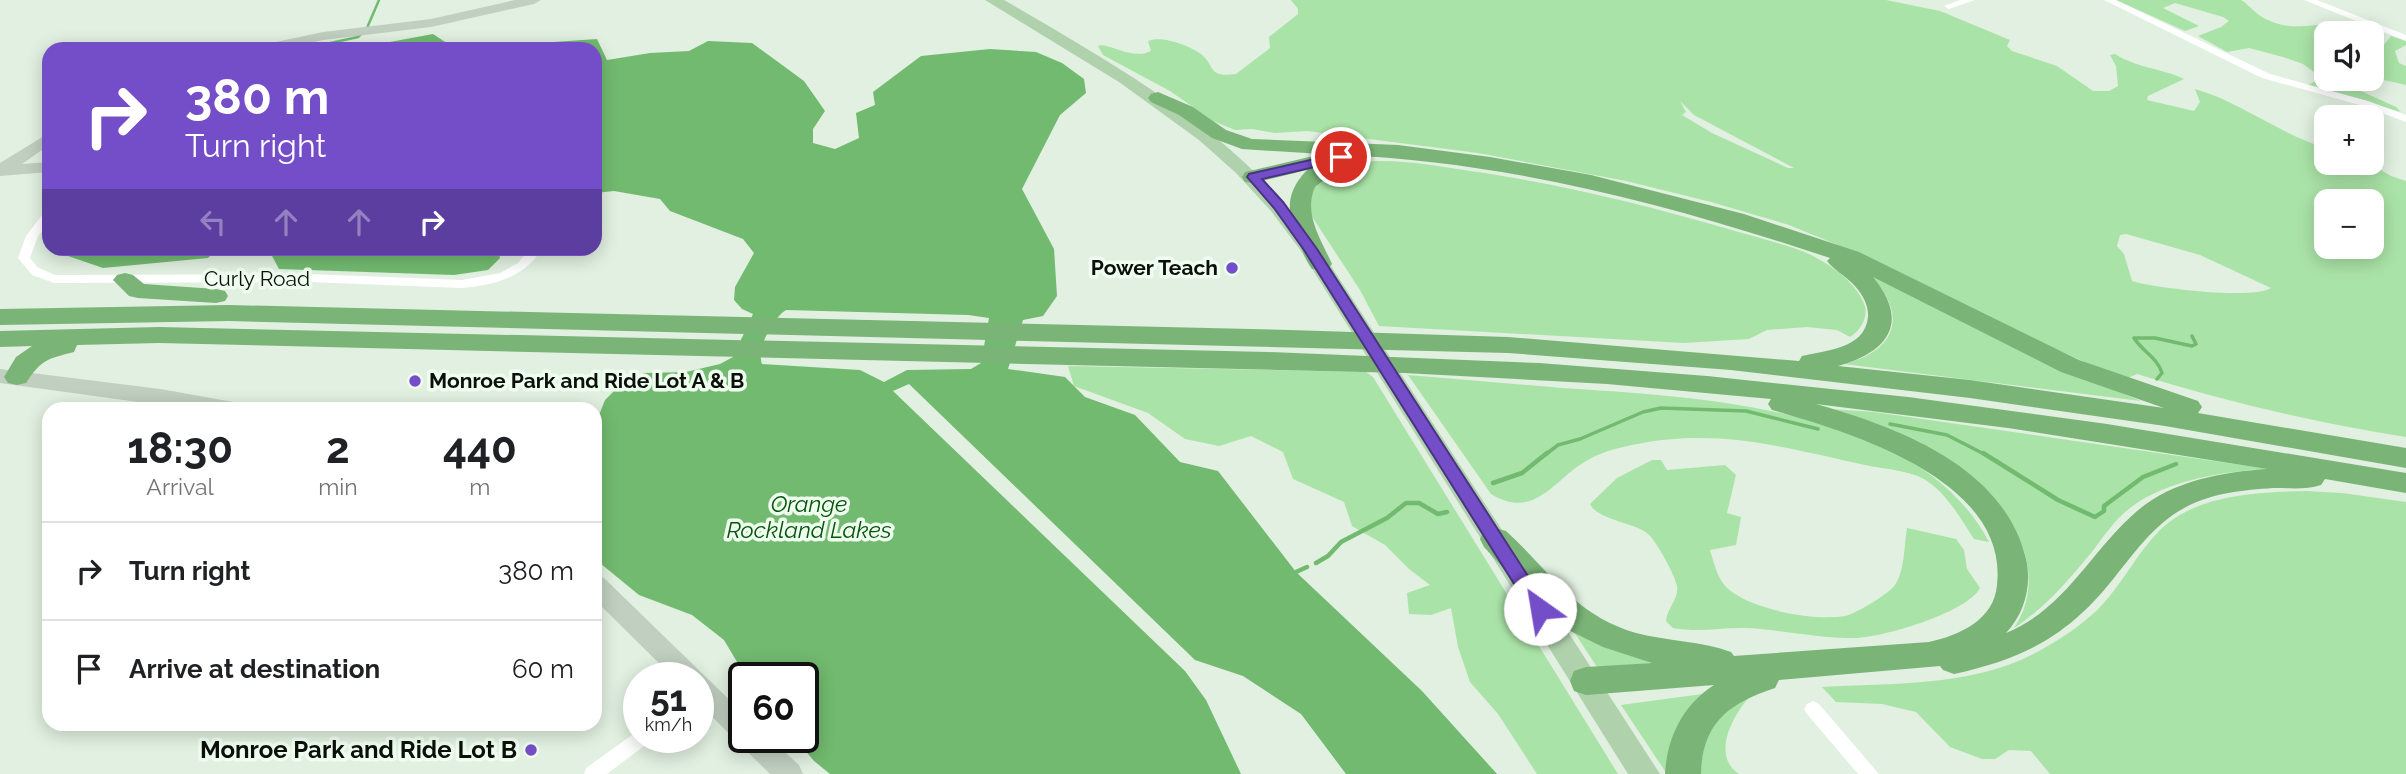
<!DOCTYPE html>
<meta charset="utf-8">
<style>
body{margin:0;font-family:Raleway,sans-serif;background:#f2f2f2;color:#202124;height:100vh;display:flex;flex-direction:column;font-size:26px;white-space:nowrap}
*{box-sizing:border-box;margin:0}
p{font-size:23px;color:#757577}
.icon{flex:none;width:38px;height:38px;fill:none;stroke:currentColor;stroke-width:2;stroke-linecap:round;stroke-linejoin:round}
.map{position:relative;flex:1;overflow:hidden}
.sheet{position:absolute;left:42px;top:402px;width:560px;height:329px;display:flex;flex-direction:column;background:#fff;border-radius:21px;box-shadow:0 4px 18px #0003}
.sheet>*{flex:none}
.top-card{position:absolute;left:42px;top:42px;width:560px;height:214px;border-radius:21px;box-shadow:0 4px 18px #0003;background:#744ec8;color:#fff;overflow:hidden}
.buttons{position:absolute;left:2314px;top:21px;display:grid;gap:14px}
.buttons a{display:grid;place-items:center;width:70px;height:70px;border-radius:14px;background:#fff;box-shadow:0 4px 18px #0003;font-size:35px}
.speed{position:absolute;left:623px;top:662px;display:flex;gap:14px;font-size:35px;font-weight:700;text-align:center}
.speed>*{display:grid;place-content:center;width:91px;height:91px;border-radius:50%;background:#fff;box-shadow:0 4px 18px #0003;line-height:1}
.speed small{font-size:18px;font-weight:400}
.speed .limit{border:4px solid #111;border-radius:10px;background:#fff;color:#111}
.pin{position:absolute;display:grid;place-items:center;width:60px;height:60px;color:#fff;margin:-30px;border:4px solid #fff;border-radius:50%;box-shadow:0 2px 7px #0007}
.me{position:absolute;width:77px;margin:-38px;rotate:328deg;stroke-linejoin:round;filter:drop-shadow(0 0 5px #0008)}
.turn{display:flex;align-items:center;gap:24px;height:147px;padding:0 28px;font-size:32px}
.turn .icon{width:91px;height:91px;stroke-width:2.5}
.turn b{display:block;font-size:49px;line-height:60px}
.lanes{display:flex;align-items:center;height:66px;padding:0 28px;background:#0003;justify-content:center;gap:35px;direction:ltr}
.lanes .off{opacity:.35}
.eta{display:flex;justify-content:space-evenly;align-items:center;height:119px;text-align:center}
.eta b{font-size:42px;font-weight:700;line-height:49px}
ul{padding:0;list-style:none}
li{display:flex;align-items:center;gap:21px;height:98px;padding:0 28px;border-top:2px solid #e0e0e0}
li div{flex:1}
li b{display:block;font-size:26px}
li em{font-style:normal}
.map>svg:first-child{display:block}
.green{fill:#aae3a7;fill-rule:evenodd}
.water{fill:#72ba70;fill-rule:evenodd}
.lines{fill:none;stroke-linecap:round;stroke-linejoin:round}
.stream-far2{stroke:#72ba70;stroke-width:2.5}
.stream-far1{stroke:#72ba70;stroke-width:3.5}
.stream{stroke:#72ba70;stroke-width:4.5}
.street{fill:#fff;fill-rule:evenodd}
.secondary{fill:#c0cfbf;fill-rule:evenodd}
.primary{fill:#afd2ad;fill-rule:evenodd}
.highway{fill:#7ab477;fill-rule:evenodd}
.route{fill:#744ec8;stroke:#4b3382;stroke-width:2}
.poi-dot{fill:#744ec8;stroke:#effdee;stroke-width:2.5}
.labels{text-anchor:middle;stroke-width:7;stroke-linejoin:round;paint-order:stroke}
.poi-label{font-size:21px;font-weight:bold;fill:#0c100b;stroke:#effdee;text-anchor:end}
.street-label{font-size:21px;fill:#0c100b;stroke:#effdee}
.water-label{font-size:23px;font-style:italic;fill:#04550b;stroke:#effdee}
.near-poi-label{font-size:24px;font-weight:bold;fill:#0c100b;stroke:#effdee;text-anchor:end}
</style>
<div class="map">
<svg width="2406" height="774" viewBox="0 0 2406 774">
<rect width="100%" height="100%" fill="#e1f0e0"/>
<path class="green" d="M1291,0H1886L1940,11L2010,40L2007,46L2012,51L2057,66L2093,91H2109L2118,86L2116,66L2110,55L2115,54C2137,68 2161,68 2184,79L2148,96L2147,100L2194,111L2200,102L2195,89C2241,102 2279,134 2326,148V163H2369L2391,176L2406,181V437C2315,423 2225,401 2137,374L2128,378L2109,373L2025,335L1867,257L1789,225L1711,202L1626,181L1478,153L1307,131L1275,133L1252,129L1235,130L1213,121L1170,91L1103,55L1098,46L1102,45C1118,48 1135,59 1151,51L1148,41C1162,35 1190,46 1201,54C1216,66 1207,78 1236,74L1270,48L1269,37L1298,14V9ZM1680,101L1694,115L1794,168H1788L1712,133L1682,115L1686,112ZM2326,201H2371V247H2326ZM2126,234L2200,255L2271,288C2253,300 2154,288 2132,281L2124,254L2117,246L2120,235Z
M2116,0H2241C2248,4 2252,10 2259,15C2281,30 2305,27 2330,23L2336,24L2320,35L2326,39V79H2371V46H2383L2391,36L2406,41V45L2395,51L2399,63L2406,66V85C2388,81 2365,74 2348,85L2396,107L2401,112L2308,85L2322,78L2303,64L2283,57L2249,48L2227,52L2198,36L2221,27L2229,21L2223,17L2175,3L2163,8L2199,26L2185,31Z
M1374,161C1412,160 1448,168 1485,173C1567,186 1646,205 1725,228C1753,237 1785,243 1811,255C1831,265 1858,284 1865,306C1868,318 1860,331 1850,337L1837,330L1807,327L1767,330L1749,339L1684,343L1379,326L1360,290L1309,212L1311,190L1335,171Z
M1865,271L2039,360L2141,401L1844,364C1901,350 1908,309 1865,271Z
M1068,366L1366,372L1373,377L1618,774H1537L1498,714L1470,682L1458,647L1451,608L1431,615L1409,614L1407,593L1430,585L1409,569L1385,545L1352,526L1344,502L1293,479L1283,452L1251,436L1219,446L1185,439L1148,413L1074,386Z
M1408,375C1460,379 1511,384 1562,388C1696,397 1918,406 1989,542L1974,539C1961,519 1947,494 1927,481C1911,470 1883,469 1865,465C1779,446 1711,426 1623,447C1609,450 1595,455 1583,463C1552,482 1534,520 1491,494Z
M1831,409L1874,412L2269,469C2225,471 2166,480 2130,508C2114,520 2103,538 2091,553C2067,582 2045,608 2014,628C2036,596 2032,556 2011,524Z
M1652,460H1661L1667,470L1725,465L1736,475L1727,513L1741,517L1736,545L1710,550C1714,563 1717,578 1727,588C1751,610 1814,621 1845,616C1855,614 1889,594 1895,585C1905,570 1904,545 1907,528L1956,539L1964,550L1967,569L1980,588C1967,613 1881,638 1854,638C1818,638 1783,630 1747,628C1721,627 1702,633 1673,628L1666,621C1667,608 1679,599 1677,586C1675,575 1656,540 1647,533C1632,522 1598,520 1590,504L1617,478Z
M2306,491L2342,493L2406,502V774H2050L2031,751L2009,750L1995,759H1982L1950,747L1916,712L1882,704L1836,702L1822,687C1895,683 1981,687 2046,647C2065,636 2086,622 2101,606C2125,581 2141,545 2168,523C2205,494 2262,492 2306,491Z
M1568,623L1679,661L1597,667Z
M1710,693L1667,774L1621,705Z
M1752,694C1734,713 1710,755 1739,774H1701C1701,733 1715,711 1752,694Z"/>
<path class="water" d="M433,34L456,49H352Z
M597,39L607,60L650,53L689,51L708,41L752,43L804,81L825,111L813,129V143L835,149L859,138L856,113L875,105L873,92L921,56L990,49L1036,52L1062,63L1084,79L1086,93L1060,115L1022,189L1054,249L1057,296L1043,316L1023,320L1008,369L1065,377L1085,397L1135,415L1180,462L1218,471L1296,572L1422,691L1497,774H1346L1301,714L1243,676L1195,660L909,384L893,391L1185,671L1206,700L1241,774H830L814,761L794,737H803V677H746L724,640L692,615L639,595L595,559V425L605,400L614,391L644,373L686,372L720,364L733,357L753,314L742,309L734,300L735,287L754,253L743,239L670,211L660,199L614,191L595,193V49H524L553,42ZM786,310L968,315L989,318L981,363L971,369L907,370L884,382L860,370L762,364C756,349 773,318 786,310Z
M276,248H498L500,258L488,270L454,275L279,269L272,256Z
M67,249V248L217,249L208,258L103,268L68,256Z"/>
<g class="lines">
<path class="stream-far2" d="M367,28L379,0
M303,49L358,37L361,34"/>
<path class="stream-far1" d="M2157,379L2162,373C2157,357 2143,352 2134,338H2155L2192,346L2196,344L2192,336
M1890,424L1947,435L1986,455
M1545,455L1558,445L1580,439L1643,412L1661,408L1746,411L1818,429"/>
<path class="stream" d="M1983,453L2058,500L2095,517L2104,511V506L2143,477L2176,464
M1493,483L1522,473L1547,453
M1316,563L1328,556L1341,542L1387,518L1406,503H1419L1438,514L1447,512
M1296,572L1307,567"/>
<path class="street" d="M1960,0H1975L1949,9L1944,6Z
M2104,0H2116L2270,74L2368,101L2406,115V122L2360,105L2262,78Z
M2304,0H2317L2406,35V41Z
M49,210V222L38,236L30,258L37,267L55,275L309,274L462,280L500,273L518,263L530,248H543C523,278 496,285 462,288L309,282L54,283L32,275L18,258L26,236L45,211Z
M1813,701L1819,704L1879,774H1858L1807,714L1804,709L1807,704Z
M639,730V737H651L648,743L607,774H584L586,768Z"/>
<path class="secondary" d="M515,0H541L534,4L431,27L323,40L283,49H255L257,46L323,32L431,19Z
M49,133V145L22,164L49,162V172L0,176V163Z
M0,369L160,389L239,403L247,405L249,410H196L0,383Z
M595,576L604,578L744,714V737H768L799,765L803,774H770L698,703V677H673L595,600Z"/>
<path class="primary" d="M985,0H1004C1122,69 1241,134 1320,249L1660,774H1628L1301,251L1271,211L1236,173L1199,140L1119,82Z"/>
<path class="highway" d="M1158,92L1193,107L1226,130L1252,139L1398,145L1490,157L1591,175L1744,214L1859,252L2079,360L2198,401L2202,407L2198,413L2406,448V468L2165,426L1970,398L1731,370L1508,353L229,321L0,325V309L229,305L1289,330L1508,337L1799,361L1802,356C1826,350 1865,349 1868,317C1869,304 1861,292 1852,283C1844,275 1834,270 1827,261L1830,258C1671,205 1510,162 1341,155L1344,164L1315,187C1303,213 1321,240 1332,264L1328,269H1312C1306,261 1303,252 1299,243C1287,214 1284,194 1307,170L1253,183L1245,182L1242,177L1245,172L1322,154L1242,149L1212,138L1179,115L1151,102L1148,98L1151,94ZM1873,277L2061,372L2164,408L1970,380L1838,366C1889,352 1910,322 1873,277Z
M125,273L133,275L144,284L216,289L225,291L228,296L225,301L216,303L138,298L129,296L113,280L117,275Z
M159,327L1268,352L1539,363L1707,376L1908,397L2107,424L2406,473V493L2325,479L2321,485C2306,490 2289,488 2273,488C2244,490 2212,493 2186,507C2154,524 2136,551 2114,578C2068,636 2025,658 1954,674L1943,670L1940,666L1779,680L1775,688C1729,703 1702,723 1701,774H1665C1667,737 1683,705 1714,685L1586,695L1574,691L1570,681L1574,671L1586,667L1652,663L1603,647L1564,628L1539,607L1484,547L1480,539L1484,531L1495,528L1506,531C1550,571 1574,615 1636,633C1667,641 1701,641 1731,652L1734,656L1929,642C1960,635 1994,620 1997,585C2009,479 1849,432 1772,410L1768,404L1771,399L1607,384L1404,373L159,343L77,345L74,352C47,359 42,359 26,383L17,385L8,383L4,377L16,357L32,346L0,347V331ZM1816,404L2008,428L2267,469C2222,472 2171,481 2136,512C2090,552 2065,609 2006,633C2025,613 2032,585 2026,559C2004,466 1897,427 1816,404Z"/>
</g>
<path class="route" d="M1341,153L1345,154V160L1262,179L1283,202L1317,249L1546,604L1549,609L1546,614L1540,617L1533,614L1304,250L1274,208L1247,177L1249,174Z"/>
<g class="poi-dot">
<circle cx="1232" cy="268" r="7"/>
<circle cx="415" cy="381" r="7"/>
<circle cx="531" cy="750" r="7"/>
</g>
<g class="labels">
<g class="poi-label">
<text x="1218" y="275">Power Teach</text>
<text x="429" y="388" text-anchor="start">Monroe Park and Ride Lot A &amp; B</text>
</g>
<g class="street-label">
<text x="257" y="286">Curly Road</text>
</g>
<g class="water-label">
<text x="809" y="512">Orange<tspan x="809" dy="26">Rockland Lakes</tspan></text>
</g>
<g class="near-poi-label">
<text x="517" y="758">Monroe Park and Ride Lot B</text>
</g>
</g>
</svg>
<div class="buttons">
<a><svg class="icon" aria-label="sound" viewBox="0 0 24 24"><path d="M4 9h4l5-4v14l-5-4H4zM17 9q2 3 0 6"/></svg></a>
<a>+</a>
<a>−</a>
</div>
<div class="speed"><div>51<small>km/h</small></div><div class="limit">60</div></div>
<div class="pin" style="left:1341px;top:157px;background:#d93025"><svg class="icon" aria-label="arrive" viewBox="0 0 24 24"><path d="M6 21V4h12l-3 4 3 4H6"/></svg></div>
<svg class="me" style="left:1540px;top:609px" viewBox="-20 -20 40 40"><circle r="19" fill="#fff"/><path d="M0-13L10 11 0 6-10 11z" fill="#744ec8"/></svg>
<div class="top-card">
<div class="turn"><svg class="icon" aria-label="right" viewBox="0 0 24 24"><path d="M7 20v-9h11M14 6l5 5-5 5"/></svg><div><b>380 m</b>Turn right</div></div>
<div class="lanes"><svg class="icon off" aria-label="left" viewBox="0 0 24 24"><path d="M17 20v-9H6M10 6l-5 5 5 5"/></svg><svg class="icon off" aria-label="ahead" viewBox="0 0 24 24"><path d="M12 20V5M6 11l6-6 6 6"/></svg><svg class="icon off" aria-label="ahead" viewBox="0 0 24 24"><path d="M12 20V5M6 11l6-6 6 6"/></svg><svg class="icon" aria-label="right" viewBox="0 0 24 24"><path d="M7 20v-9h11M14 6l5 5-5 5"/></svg></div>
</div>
<section class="sheet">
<div class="eta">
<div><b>18:30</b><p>Arrival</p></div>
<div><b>2</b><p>min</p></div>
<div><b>440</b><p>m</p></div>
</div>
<ul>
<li><svg class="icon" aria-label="right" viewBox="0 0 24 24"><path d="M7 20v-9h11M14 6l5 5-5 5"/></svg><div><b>Turn right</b></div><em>380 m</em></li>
<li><svg class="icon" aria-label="arrive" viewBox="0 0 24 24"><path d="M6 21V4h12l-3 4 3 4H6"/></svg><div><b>Arrive at destination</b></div><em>60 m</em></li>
</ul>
</section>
</div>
